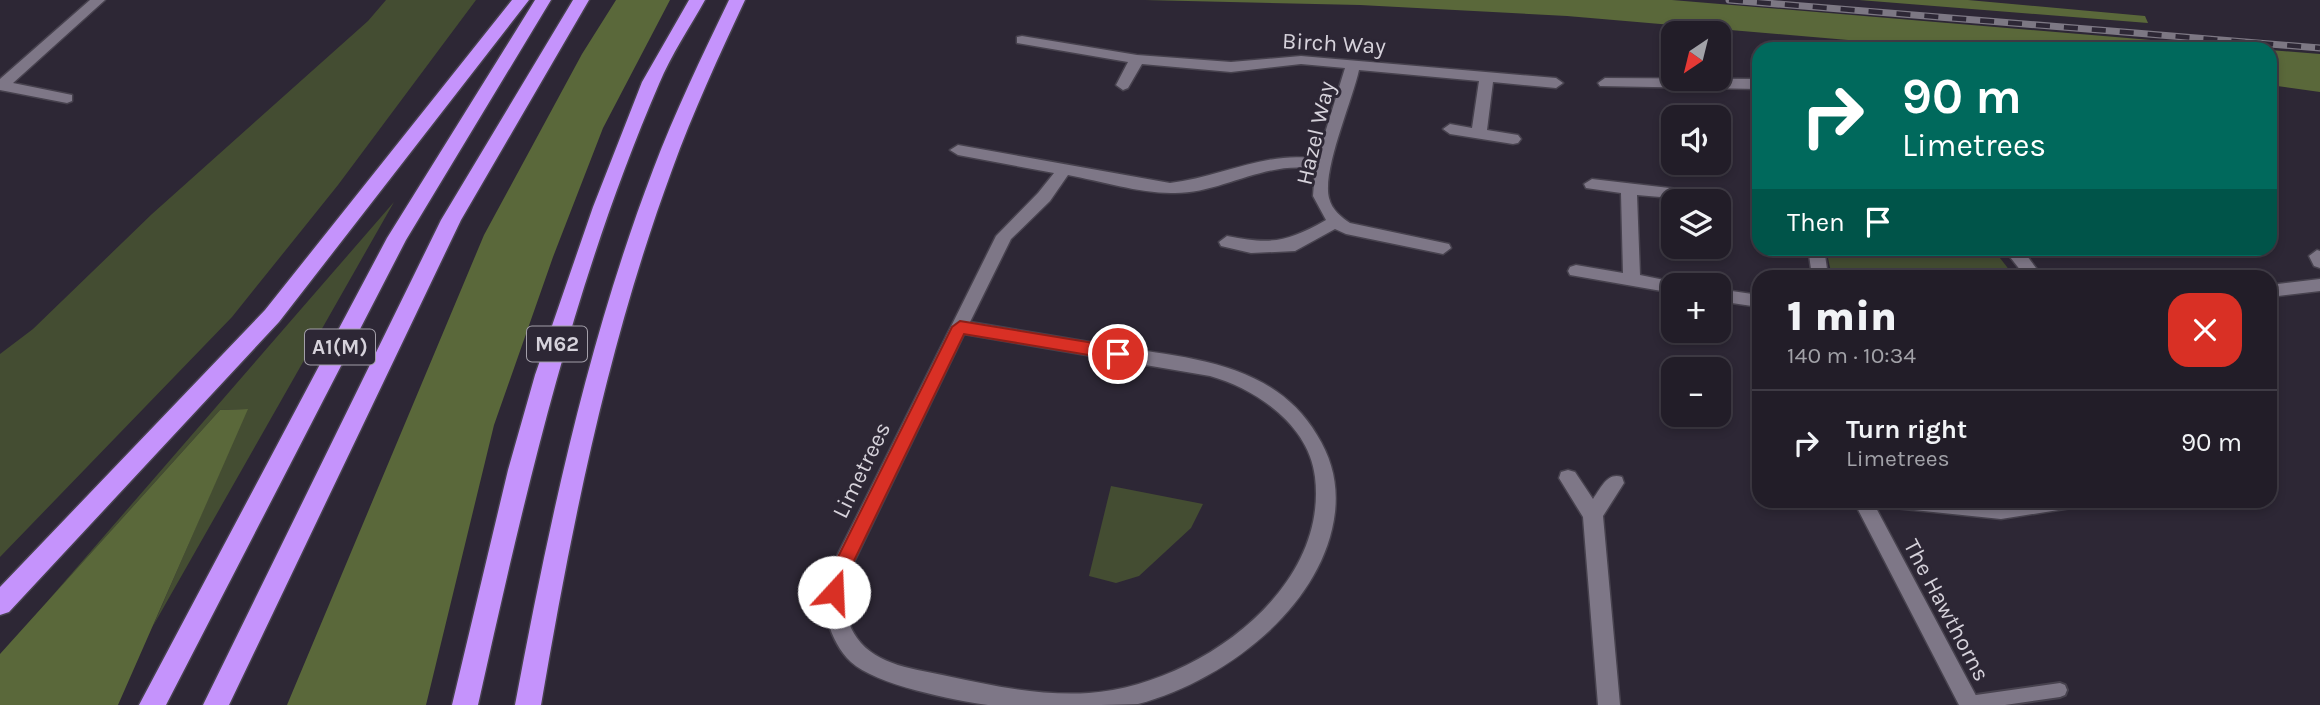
<!DOCTYPE html>
<meta charset="utf-8">
<style>
body{margin:0;font-family:Karla,sans-serif;background:#2a2630;color:#f1f3f6;height:100vh;display:flex;flex-direction:column;font-size:26px;white-space:nowrap}
*{box-sizing:border-box;margin:0}
p{font-size:23px;color:#a2a2a8}
.icon{flex:none;width:38px;height:38px;fill:none;stroke:currentColor;stroke-width:2;stroke-linecap:round;stroke-linejoin:round}
.map{position:relative;flex:1;overflow:hidden}
.details{position:absolute;left:1752px;top:270px;width:525px;height:238px;display:flex;flex-direction:column;background:#221d28;border-radius:21px;box-shadow:0 4px 10px #0003,0 0 0 2px #3f3b45}
.details>*{flex:none}
.banner{position:absolute;left:1752px;top:42px;width:525px;height:214px;border-radius:21px;box-shadow:0 4px 10px #0003,0 0 0 2px #3f3b45;background:#00695c;color:#fff;overflow:hidden}
.needle{width:46px;rotate:215deg}
.buttons{position:absolute;left:1661px;top:21px;display:grid;gap:14px}
.buttons a{display:grid;place-items:center;width:70px;height:70px;border-radius:14px;background:#221d28;box-shadow:0 4px 10px #0003,0 0 0 2px #3f3b45;font-size:35px}
.pin{position:absolute;display:grid;place-items:center;width:60px;height:60px;color:#fff;margin:-30px;border:4px solid #fff;border-radius:50%;box-shadow:0 2px 7px #0007}
.me{position:absolute;width:77px;margin:-38px;rotate:20deg;stroke-linejoin:round;filter:drop-shadow(0 0 5px #0008)}
.turn{display:flex;align-items:center;gap:24px;height:147px;padding:0 35px;font-size:32px}
.turn .icon{width:91px;height:91px;stroke-width:2.5}
.turn b{display:block;font-size:49px;line-height:60px}
.then{display:flex;align-items:center;height:66px;padding:0 35px;background:#0003;gap:14px;font-size:26px}
.round{display:grid;place-items:center;flex:none;width:74px;height:74px;border-radius:21px;background:#2a2630}
.head{display:flex;align-items:center;justify-content:space-between;height:119px;padding:0 35px}
h1{font-size:42px;font-weight:800;line-height:52px}
ul{padding:0;list-style:none}
li{display:flex;align-items:center;gap:21px;height:105px;padding:0 35px;border-top:2px solid #3f3b45}
li div{flex:1}
li b{display:block;font-size:26px}
li em{font-style:normal}
.map>svg:first-child{display:block}
.green{fill:#444d32}
.forest{fill:#5a683a}
.lines{fill:none;stroke-linecap:round;stroke-linejoin:round}
.service-casing{stroke:#47424e;stroke-width:4}
.minor-casing{stroke:#47424e;stroke-width:3}
.motorway-casing{stroke:#47424e;stroke-width:3}
.service{fill:#7e7787;fill-rule:evenodd}
.minor{fill:#7e7787;fill-rule:evenodd}
.motorway{fill:#c593fc;fill-rule:evenodd}
.rail-casing{stroke:#7d7884;stroke-width:7}
.rail{stroke:#2d2735;stroke-width:4.5;stroke-dasharray:14;stroke-linecap:butt}
.route{fill:#d93025;stroke:#8d1f18;stroke-width:2}
.labels{text-anchor:middle;stroke-width:6;stroke-linejoin:round;paint-order:stroke}
.shield{fill:#2d2735;stroke:#a39fa9;stroke-width:2}
.shield-label{font-size:21px;font-weight:bold;fill:#d6d2db}
.street-label{font-size:23px;fill:#d6d2db;stroke:#2d2735}
</style>
<div class="map">
<svg width="2320" height="705" viewBox="0 0 2320 705">
<rect width="100%" height="100%" fill="#2d2735"/>
<path class="green" d="M386,0H476L338,185L232,317L0,557V354L33,329L152,214L368,21Z
M394,202L153,626L247,409L220,410L46,603Z
M1826,249H1993L2014,276H1851L1831,272Z
M1111,486L1203,504L1191,528L1139,576L1116,583L1089,576Z"/>
<path class="forest" d="M616,0H670L603,128L553,257L494,425L426,705H287L484,235L582,54Z
M1145,0H1672L2258,49H1953L1567,16L1360,5Z
M1859,0H1968L2145,16L2148,23Z
M2270,50L2320,54V92L2270,85Z
M248,409L118,705H0V654L220,410Z"/>
<g class="lines">
<defs>
<path id="service" d="M2060,683L2065,685L2067,690L2065,695L2060,697L2005,705H1962L1961,703L1964,698L1969,696Z"/>
<path id="minor" d="M90,0H105L13,83L72,95V101L67,103L0,90V79Z
M1022,36L1137,55L1231,62L1301,56L1556,78L1563,83L1556,88L1493,82L1487,130L1518,135L1521,139L1518,143L1513,144L1450,134L1443,129L1450,124L1472,128L1479,81L1359,70C1352,102 1322,170 1329,198C1332,210 1341,217 1350,223L1449,244L1451,248L1443,254L1346,234L1335,229L1295,251L1251,253L1221,246L1219,242L1227,236C1272,245 1287,242 1326,220L1313,196L1315,169C1264,160 1220,195 1171,193C1139,193 1100,181 1068,175L1050,201L1011,239L970,322C1018,330 1066,338 1113,346C1188,358 1274,362 1317,435C1332,459 1338,484 1335,512C1324,607 1224,681 1138,704C1116,705 1086,705 1063,705C1038,705 1012,705 988,705C953,700 876,685 851,662C840,652 832,636 828,622C823,602 826,579 835,560L996,236L1038,193L1054,173L958,155L950,150L958,145L1170,183C1219,178 1267,150 1317,159L1345,68L1301,64L1231,72L1142,64L1128,88L1123,90L1116,85L1128,62L1017,43V37ZM964,334L1210,376C1256,389 1309,425 1315,477C1329,593 1193,686 1089,693C1041,696 993,686 947,676C916,669 877,666 857,638C841,617 845,590 852,566Z
M1605,78L1759,79V89L1600,86L1598,83Z
M1592,179L1678,189L1680,193L1672,198L1637,195L1640,275L1679,283L1680,285H1673V293L1570,275L1568,271L1570,267L1576,265L1623,273L1621,193L1586,188L1584,184Z
M1808,248H1824L1828,276H1812Z
M2003,248H2021L2042,276H2025Z
M2317,250L2320,251V268L2314,266L2309,256Z
M2320,279V291L2270,297V285Z
M1718,289L1759,295V307L1718,301Z
M1568,470L1575,472L1593,499C1601,488 1607,472 1622,477L1624,483L1603,516L1620,705H1598L1583,517L1559,478L1561,472Z
M1853,500L2001,503L2080,500L2078,506L2071,508L2001,519L1875,506L1981,705H1959Z"/>
<path id="motorway" d="M512,0H529L279,322L9,612L0,615V587L265,310Z
M535,0H551L406,240L166,705H139L387,238Z
M573,0H589L461,220L229,705H203L441,220Z
M689,0H705C690,27 671,55 659,84C573,283 525,494 478,705H452L508,470L535,375L593,207L642,82Z
M729,0H745C719,56 693,112 672,170C608,343 572,524 541,705H515C549,524 587,343 653,170C675,112 702,56 729,0Z"/>
</defs>
<use href="#service" class="service-casing"/>
<use href="#minor" class="minor-casing"/>
<use href="#motorway" class="motorway-casing"/>
<use href="#service" class="service"/>
<use href="#minor" class="minor"/>
<use href="#motorway" class="motorway"/>
<defs>
<path id="rail" d="M1729,0L2320,48"/>
</defs>
<use href="#rail" class="rail-casing"/>
<use href="#rail" class="rail"/>
</g>
<path class="route" d="M960,321L1118,347L1126,354L1118,360L964,334L851,567L840,598H827L825,592L836,561L952,327Z"/>
<g class="labels">
<g class="shield">
<rect x="527" y="326.5" width="60" height="35" rx="5"/>
<rect x="305" y="329.5" width="70" height="35" rx="5"/>
</g>
<g class="shield-label">
<text x="557" y="351">M62</text>
<text x="340" y="354">A1(M)</text>
</g>
<g class="street-label">
<text transform="translate(1334 43) rotate(3)" y="8">Birch Way</text>
<text transform="translate(1315 133) rotate(-77)" y="8">Hazel Way</text>
<text transform="translate(861 470) rotate(-64)" y="8">Limetrees</text>
<text transform="translate(1947 610) rotate(62)" y="8">The Hawthorns</text>
</g>
</g>
</svg>
<div class="buttons">
<a><svg class="needle" viewBox="-14 -14 28 28"><path d="M0-13l5 13h-10z" fill="#e53935"/><path d="M0 13l5-13h-10z" fill="#a2a2a8"/></svg></a>
<a><svg class="icon" aria-label="sound" viewBox="0 0 24 24"><path d="M4 9h4l5-4v14l-5-4H4zM17 9q2 3 0 6"/></svg></a>
<a><svg class="icon" aria-label="layers" viewBox="0 0 24 24"><path d="M12 4l9 5-9 5-9-5zM3 14l9 5 9-5"/></svg></a>
<a>+</a>
<a>−</a>
</div>
<div class="pin" style="left:1118px;top:354px;background:#d93025"><svg class="icon" aria-label="arrive" viewBox="0 0 24 24"><path d="M6 21V4h12l-3 4 3 4H6"/></svg></div>
<svg class="me" style="left:834px;top:592px" viewBox="-20 -20 40 40"><circle r="19" fill="#fff"/><path d="M0-13L10 11 0 6-10 11z" fill="#d93025"/></svg>
<div class="banner">
<div class="turn"><svg class="icon" aria-label="right" viewBox="0 0 24 24"><path d="M7 20v-9h11M14 6l5 5-5 5"/></svg><div><b>90 m</b>Limetrees</div></div>
<div class="then">Then<svg class="icon" aria-label="arrive" viewBox="0 0 24 24"><path d="M6 21V4h12l-3 4 3 4H6"/></svg></div>
</div>
<section class="details">
<div class="head"><div><h1>1 min</h1><p>140 m · 10:34</p></div><a class="round" style="background:#d93025;color:#fff"><svg class="icon" aria-label="close" viewBox="0 0 24 24"><path d="M6 6l12 12M18 6L6 18"/></svg></a></div>
<ul>
<li><svg class="icon" aria-label="right" viewBox="0 0 24 24"><path d="M7 20v-9h11M14 6l5 5-5 5"/></svg><div><b>Turn right</b><p>Limetrees</p></div><em>90 m</em></li>
</ul>
</section>
</div>
